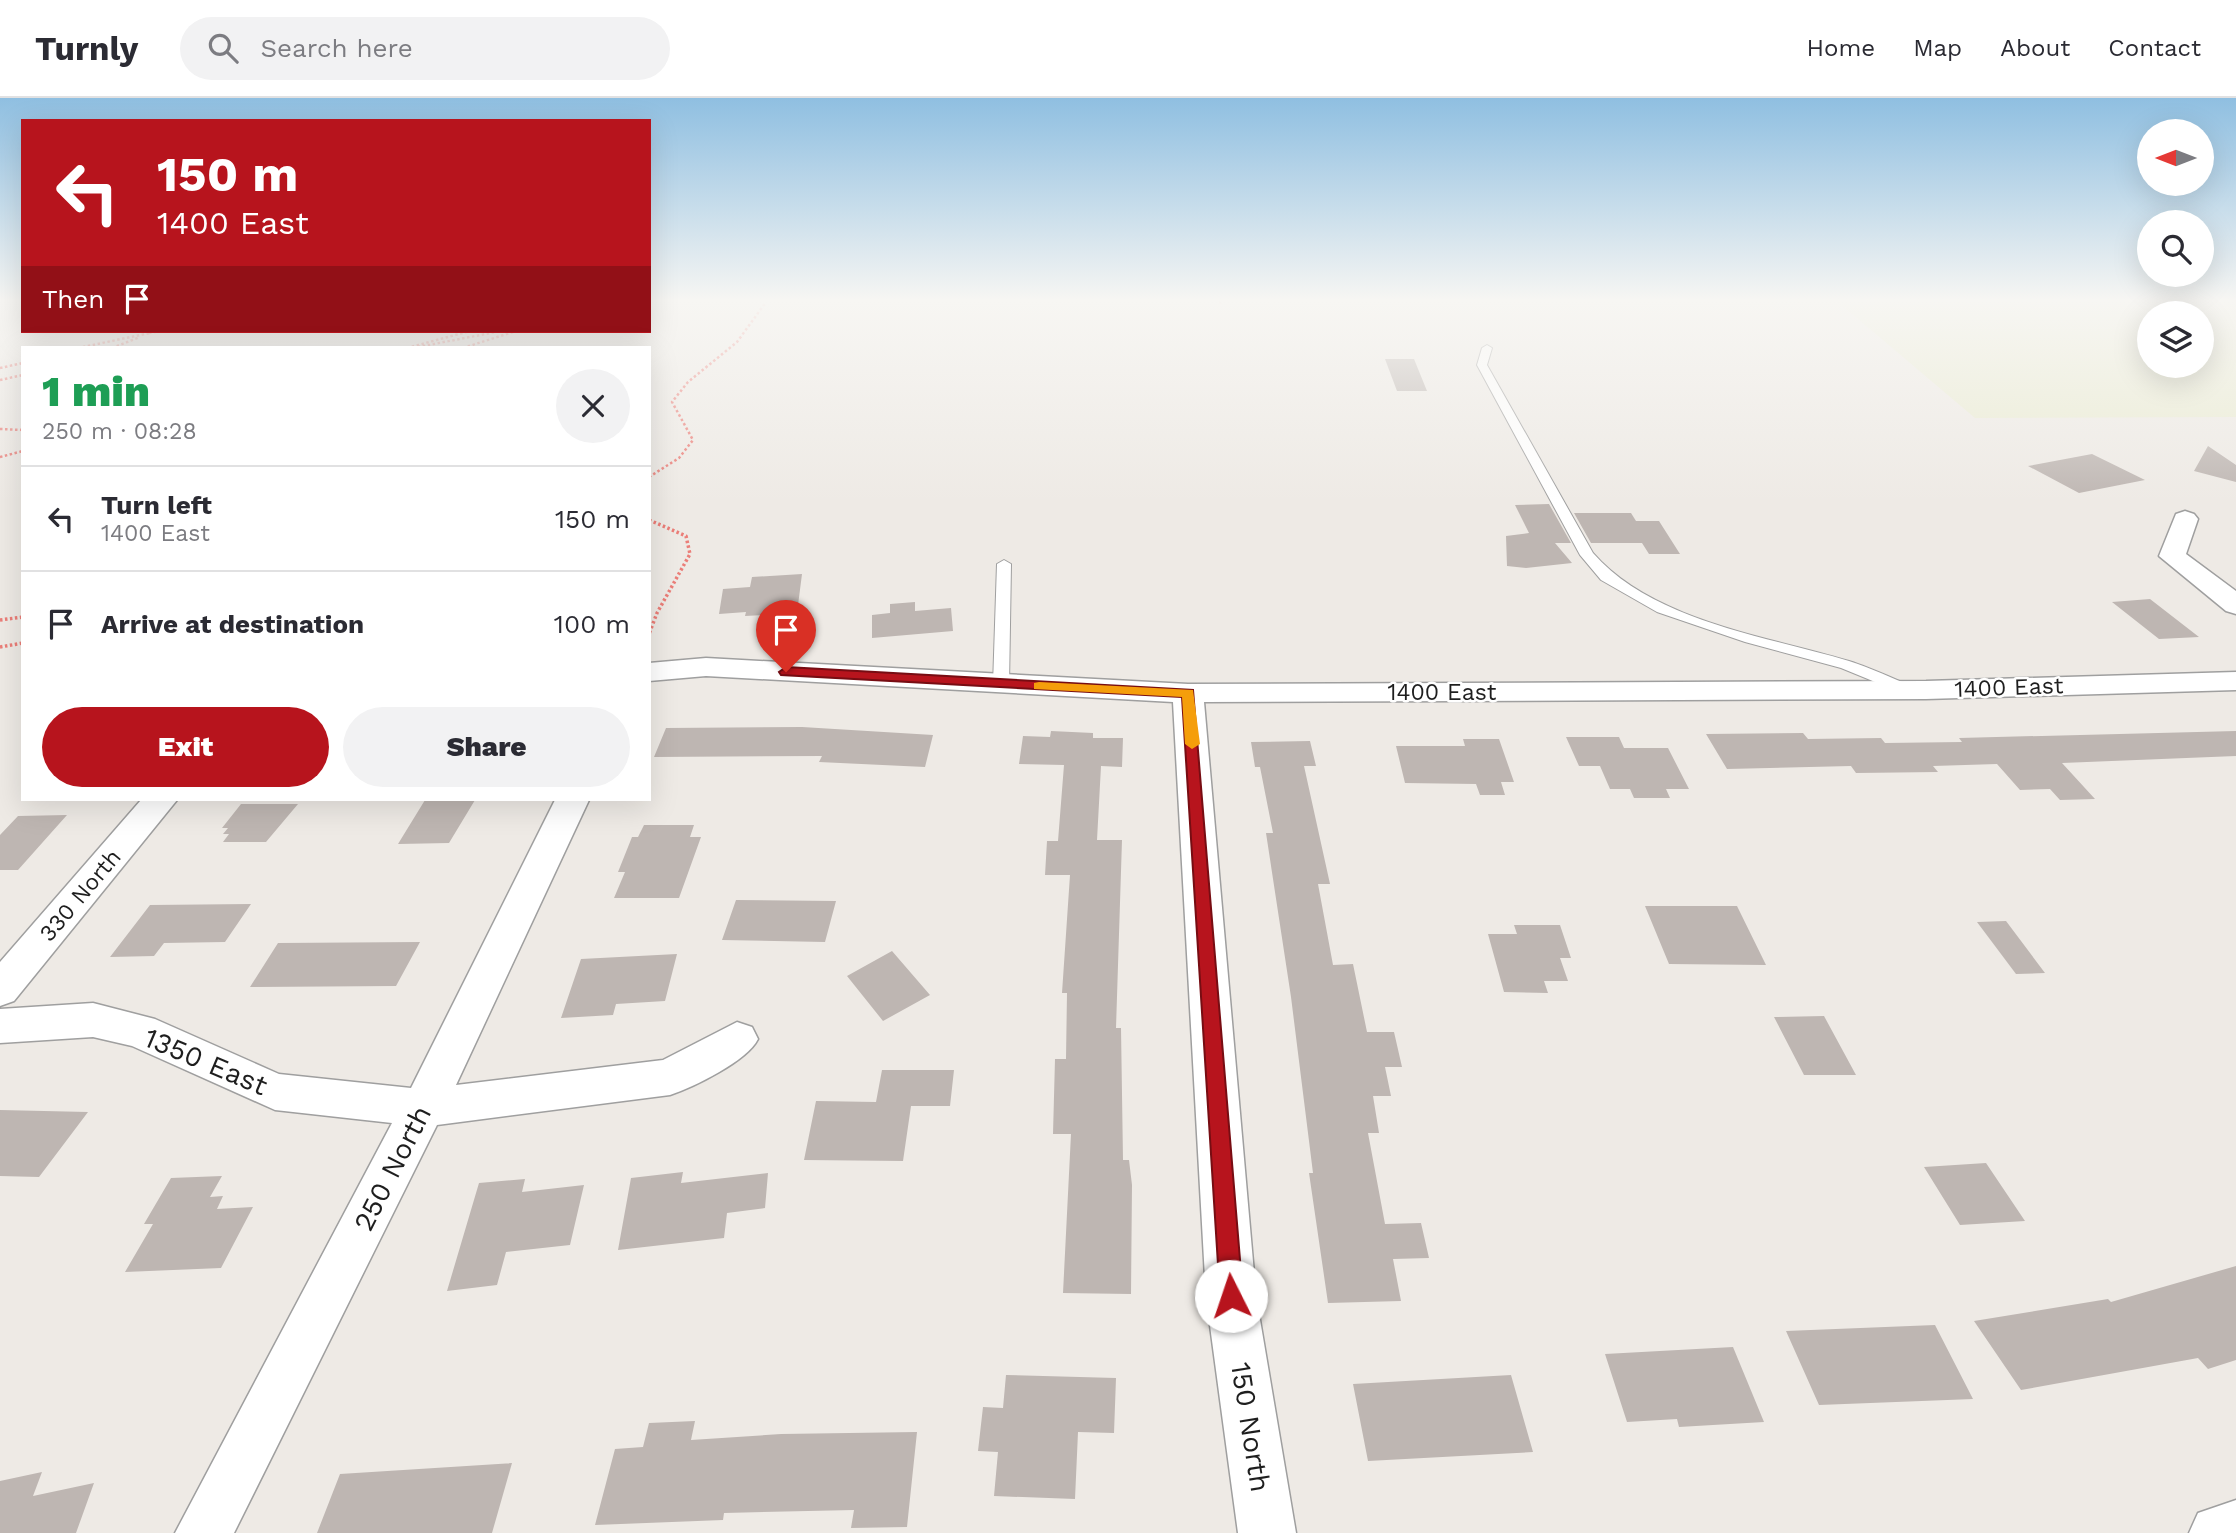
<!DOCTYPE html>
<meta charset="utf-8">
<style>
body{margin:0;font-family:"Work Sans",sans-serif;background:#f2f2f3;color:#2b2b33;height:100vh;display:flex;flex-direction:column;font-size:26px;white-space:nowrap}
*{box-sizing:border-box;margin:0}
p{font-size:23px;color:#7c7c81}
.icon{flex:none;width:38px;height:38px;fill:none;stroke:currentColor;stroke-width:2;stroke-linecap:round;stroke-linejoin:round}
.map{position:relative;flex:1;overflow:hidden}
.side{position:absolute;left:21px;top:248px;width:630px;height:455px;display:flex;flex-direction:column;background:#fff;border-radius:0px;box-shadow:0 7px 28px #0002}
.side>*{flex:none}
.guide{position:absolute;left:21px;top:21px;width:630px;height:214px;border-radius:0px;box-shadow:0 7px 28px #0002;background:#b7141d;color:#fff;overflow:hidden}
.needle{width:46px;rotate:270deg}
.fabs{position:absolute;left:2137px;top:21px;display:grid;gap:14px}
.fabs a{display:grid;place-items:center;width:77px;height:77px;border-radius:50%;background:#fff;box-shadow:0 7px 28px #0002;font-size:35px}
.pin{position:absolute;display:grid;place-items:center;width:60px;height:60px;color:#fff;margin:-72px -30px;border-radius:50% 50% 50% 0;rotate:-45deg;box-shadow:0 0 7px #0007}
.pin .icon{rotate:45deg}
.me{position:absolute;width:77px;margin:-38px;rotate:356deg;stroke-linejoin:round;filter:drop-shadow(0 0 5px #0008)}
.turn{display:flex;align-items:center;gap:24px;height:147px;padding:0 21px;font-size:32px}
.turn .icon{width:91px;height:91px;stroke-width:2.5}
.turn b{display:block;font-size:49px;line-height:60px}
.then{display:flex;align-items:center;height:66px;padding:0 21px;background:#0003;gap:14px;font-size:26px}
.round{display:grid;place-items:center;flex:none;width:74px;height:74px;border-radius:37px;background:#f2f2f3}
.headline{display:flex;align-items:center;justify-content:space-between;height:119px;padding:0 21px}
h1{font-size:42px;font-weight:800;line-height:52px;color:#1e9e55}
.primary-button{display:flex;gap:14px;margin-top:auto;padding:14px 21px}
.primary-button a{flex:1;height:80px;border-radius:42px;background:#b7141d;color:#fff;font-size:28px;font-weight:800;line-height:80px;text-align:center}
.primary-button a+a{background:#f2f2f3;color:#2b2b33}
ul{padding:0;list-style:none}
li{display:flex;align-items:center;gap:21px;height:105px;padding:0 21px;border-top:2px solid #e1e1e2}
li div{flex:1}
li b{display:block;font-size:26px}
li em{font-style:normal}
header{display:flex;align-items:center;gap:42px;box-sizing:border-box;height:98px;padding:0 35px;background:#fff;border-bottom:2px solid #e1e1e2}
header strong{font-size:33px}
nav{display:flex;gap:38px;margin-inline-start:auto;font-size:24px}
.search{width:490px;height:63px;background:#f2f2f3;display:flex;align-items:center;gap:18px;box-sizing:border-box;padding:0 24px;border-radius:38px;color:#7c7c81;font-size:26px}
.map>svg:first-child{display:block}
.farmland{fill:#eaebd2;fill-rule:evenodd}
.building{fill:#beb6b2}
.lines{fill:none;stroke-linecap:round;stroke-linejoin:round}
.service-casing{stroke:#9f9f9f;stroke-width:2}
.minor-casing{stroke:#9f9f9f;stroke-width:3}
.path-far1{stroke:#eb7e78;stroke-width:2.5;stroke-dasharray:2.5 2.5;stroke-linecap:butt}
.path{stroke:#eb7e78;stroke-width:3.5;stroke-dasharray:2.5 2.5;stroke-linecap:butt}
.service{fill:#fff;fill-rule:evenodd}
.minor{fill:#fff;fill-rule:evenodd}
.route{fill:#b7141d;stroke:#770d13;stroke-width:2}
.slow{fill:#f59e0b}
.labels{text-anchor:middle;stroke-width:5;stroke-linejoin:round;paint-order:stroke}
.street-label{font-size:23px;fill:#1e1e1e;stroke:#fff}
.near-street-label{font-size:28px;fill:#1e1e1e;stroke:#fff}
</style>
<header>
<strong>Turnly</strong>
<div class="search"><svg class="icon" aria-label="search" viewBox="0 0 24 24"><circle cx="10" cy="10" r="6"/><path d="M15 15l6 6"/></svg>Search here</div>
<nav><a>Home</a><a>Map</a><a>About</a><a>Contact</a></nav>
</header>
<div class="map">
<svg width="2236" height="1435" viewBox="0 0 2236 1435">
<rect width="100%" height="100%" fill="#eeeae5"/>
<path class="farmland" d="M1838,204H2236V319L1975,320ZM2149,215H2202V268H2149Z"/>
<path class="building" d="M1385,261H1414L1427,293H1397Z
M2208,348L2236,367V384L2194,373Z
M2092,356L2145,382L2079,395L2028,368Z
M1549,406L1571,445H1555L1572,465L1526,470L1507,468L1506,438L1529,435L1515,407Z
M1574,415H1631L1636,423H1659L1680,456H1649L1642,445H1591Z
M802,476L797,515L745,518L746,514L719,516L723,491L750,489L752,479Z
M2150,501L2199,539L2159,541L2112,504Z
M915,504V513L951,510L953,533L872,540V517L890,515V506Z
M802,629L933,637L925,669L819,664L822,658L654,659L666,630Z
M1051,633L1093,635V640H1123L1122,669L1101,668L1097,742H1122L1116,930H1121L1123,1062H1129L1132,1087L1131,1196L1063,1195L1071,1036H1053L1055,961H1066L1067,895H1062L1070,777H1045L1047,743H1058L1064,667L1019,666L1023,638L1050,639Z
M2236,633V658L2062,665L2095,701L2060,702L2050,691L2020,692L1997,666L1933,668L1938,674L1856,675L1851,668L1727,671L1706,636L1803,635L1808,641L1881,640L1885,645L1962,644L1959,640Z
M1566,639H1619L1624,650H1668L1689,691H1666L1670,700H1634L1630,691H1610L1600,668H1579Z
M1463,641H1499L1514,684H1501L1505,697H1480L1476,686L1405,685L1396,648H1465Z
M1310,643L1316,668H1304L1330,786H1318L1333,867L1353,866L1367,934H1394L1402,969H1385L1391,998H1373L1379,1035H1368L1385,1126L1421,1125L1429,1160L1393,1161L1401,1203L1328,1205L1309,1075H1313L1291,899L1266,735H1273L1260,669H1255L1251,644Z
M425,702H475L449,745L398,746Z
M241,706H298L266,744H223L229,736H223L228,730H222Z
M67,717L18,772H0V737L18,718Z
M644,727H694L690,739H701L679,800H614L625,774H618L632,739H638Z
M736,802L836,803L825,844L722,842Z
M251,806L225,844L164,845L154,858L110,859L150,807Z
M1645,808H1737L1766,867L1669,866Z
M2006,823L2045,875L2016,876L1977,824Z
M1514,827H1560L1571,860H1560L1568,883H1544L1548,895L1504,894L1488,836H1517Z
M420,844L396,888L250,889L278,845Z
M892,853L930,897L883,923L847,878Z
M677,856L665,903L616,906L613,917L561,920L581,861Z
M1824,918L1856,977H1804L1774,919Z
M882,972H954L950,1008H911L903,1063L804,1062L816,1003L876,1004Z
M0,1012L88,1014L39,1079L0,1078Z
M1986,1065L2025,1123L1960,1127L1924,1069Z
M683,1074L681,1085L768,1075L765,1110L727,1115L724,1140L618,1152L631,1080Z
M222,1078L210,1099L223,1098L217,1111L253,1109L221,1170L125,1174L153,1126H144L171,1080Z
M525,1081L522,1094L584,1087L570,1147L506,1154L497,1187L447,1193L479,1085Z
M2236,1168V1262L2208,1271L2198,1260L2021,1292L1974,1223L2108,1201L2111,1204Z
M1935,1227L1973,1301L1819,1307L1786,1233Z
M1733,1249L1764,1324L1679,1329L1677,1321L1627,1324L1605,1256Z
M1006,1277L1116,1280L1114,1335L1078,1334L1075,1401L994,1398L998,1354L978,1353L983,1309L1003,1310Z
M1511,1277L1533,1354L1368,1363L1353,1286Z
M695,1323L691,1342L781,1336L917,1334L907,1429L851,1430L854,1412L724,1415L723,1422L595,1427L615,1351L643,1349L649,1325Z
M512,1365L492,1435H317L340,1376Z
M42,1374L33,1398L94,1385L76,1435H0V1383Z"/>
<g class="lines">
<defs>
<path id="service" d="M1487,247L1492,250L1487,267L1593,455C1652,523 1766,538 1849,563C1871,570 1892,580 1914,589L1916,592L1914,595H1902L1841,570L1745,544L1657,514L1601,482L1580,457L1477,267L1482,250Z
M1004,462L1011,466L1009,587L1001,592L993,587L997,466Z"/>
<path id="minor" d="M2185,413L2194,416L2198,421L2186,456L2236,493V516L2226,513L2159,458L2176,416Z
M706,560L1188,586L1926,583L2236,574V592L1926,601L1204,604L1256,1198L1296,1435H1238L1206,1198L1173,604L706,578L649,583V565Z
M141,702H177L14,903L0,908V864Z
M555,702H589L456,987L663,962L737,924L752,929L758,941C747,963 694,989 670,997L437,1027L234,1435H175L392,1025L275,1012L132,948L93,939L0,945V911L93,905L155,921L279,976L411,990Z
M2236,1402V1435H2189L2198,1415Z"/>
</defs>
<use href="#service" class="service-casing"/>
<use href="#minor" class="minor-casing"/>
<path class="path-far1" d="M1219,204H1222
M149,235L160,233
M78,250L150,235
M112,250L140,239
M407,250L470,233
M413,250L501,233
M463,250L516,233
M0,270L23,265
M0,282L23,277
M0,331L23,332
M0,359L23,353
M649,379L679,360L693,342L672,304L688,284L737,244L766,204"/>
<path class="path" d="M649,422L686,438L690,456L657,515L649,536
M0,522L23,519
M0,549L23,545"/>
<use href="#service" class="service"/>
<use href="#minor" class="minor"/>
</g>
<linearGradient id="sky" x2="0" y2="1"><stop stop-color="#8fbfe1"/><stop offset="0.5" stop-color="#f7f6f3"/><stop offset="1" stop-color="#f7f6f3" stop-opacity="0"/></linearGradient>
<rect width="2236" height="405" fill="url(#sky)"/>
<path class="route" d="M786,569L1193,592L1243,1198L1239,1206L1231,1209L1223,1206L1220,1198L1182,599L781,577L779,574Z"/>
<path class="slow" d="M1039,584L1193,592L1200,646L1192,651L1185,646L1182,599L1034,591V585Z"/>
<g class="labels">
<g class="street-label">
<text transform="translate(2009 589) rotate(-2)" y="8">1400 East</text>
<text x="1442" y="602">1400 East</text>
<text transform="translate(80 797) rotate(-50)" y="8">330 North</text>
</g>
<g class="near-street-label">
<text transform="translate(206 963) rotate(23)" y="10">1350 East</text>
<text transform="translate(392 1070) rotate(-63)" y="10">250 North</text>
<text transform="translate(1251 1329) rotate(81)" y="10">150 North</text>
</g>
</g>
</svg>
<div class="fabs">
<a><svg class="needle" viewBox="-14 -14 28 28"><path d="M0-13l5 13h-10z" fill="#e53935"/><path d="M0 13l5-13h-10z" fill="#7c7c81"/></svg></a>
<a><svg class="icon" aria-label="search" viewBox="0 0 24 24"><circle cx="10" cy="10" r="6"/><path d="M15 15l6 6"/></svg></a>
<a><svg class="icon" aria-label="layers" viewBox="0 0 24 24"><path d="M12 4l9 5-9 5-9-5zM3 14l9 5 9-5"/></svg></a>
</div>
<div class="pin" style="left:786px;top:574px;background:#d93025"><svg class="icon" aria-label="arrive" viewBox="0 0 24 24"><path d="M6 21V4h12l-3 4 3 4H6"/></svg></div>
<svg class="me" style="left:1231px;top:1198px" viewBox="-20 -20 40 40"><circle r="19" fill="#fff"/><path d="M0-13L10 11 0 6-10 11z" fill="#b7141d"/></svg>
<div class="guide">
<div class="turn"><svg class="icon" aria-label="left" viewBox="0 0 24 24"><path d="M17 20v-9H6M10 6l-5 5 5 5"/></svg><div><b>150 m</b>1400 East</div></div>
<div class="then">Then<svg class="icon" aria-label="arrive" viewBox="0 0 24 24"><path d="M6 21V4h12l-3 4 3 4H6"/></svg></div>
</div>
<section class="side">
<div class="headline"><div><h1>1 min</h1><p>250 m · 08:28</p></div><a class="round"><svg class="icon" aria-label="close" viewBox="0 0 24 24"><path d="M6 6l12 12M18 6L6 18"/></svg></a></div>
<ul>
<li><svg class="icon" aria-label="left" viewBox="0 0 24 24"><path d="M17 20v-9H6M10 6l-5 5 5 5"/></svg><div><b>Turn left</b><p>1400 East</p></div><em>150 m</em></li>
<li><svg class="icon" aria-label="arrive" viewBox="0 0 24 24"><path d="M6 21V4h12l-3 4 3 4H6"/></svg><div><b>Arrive at destination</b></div><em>100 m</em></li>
</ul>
<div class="primary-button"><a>Exit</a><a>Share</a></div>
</section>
</div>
